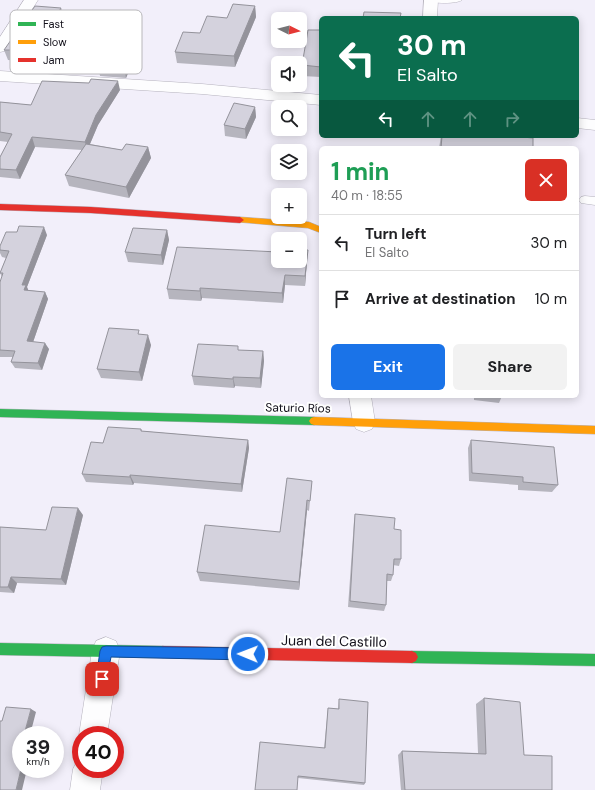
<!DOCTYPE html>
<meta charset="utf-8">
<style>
body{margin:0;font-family:"DM Sans",sans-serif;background:#f2f2f2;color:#202124;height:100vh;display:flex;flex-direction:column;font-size:15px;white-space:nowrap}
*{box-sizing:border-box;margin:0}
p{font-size:13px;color:#757577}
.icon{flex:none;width:22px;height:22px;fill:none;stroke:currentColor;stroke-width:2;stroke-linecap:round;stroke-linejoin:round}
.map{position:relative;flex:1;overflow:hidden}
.panel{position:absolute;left:319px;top:146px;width:260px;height:252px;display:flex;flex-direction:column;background:#fff;border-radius:6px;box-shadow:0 2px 10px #0003}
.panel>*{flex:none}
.hud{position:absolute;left:319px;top:16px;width:260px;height:122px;border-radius:6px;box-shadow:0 2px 10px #0003;background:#0b6e4f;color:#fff;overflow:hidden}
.needle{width:26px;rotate:96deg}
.fabs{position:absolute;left:271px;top:12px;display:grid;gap:8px}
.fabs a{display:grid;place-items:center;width:36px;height:36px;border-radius:6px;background:#fff;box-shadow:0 2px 10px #0003;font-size:20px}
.speed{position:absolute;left:12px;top:726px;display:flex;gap:8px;font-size:20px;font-weight:700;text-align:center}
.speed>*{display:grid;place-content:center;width:52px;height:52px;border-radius:50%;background:#fff;box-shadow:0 2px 10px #0003;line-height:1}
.speed small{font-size:10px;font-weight:400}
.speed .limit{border:6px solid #d22;background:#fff;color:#111}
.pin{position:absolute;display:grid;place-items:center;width:34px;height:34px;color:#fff;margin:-17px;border-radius:8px;box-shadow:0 2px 6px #0006}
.me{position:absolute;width:44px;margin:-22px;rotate:271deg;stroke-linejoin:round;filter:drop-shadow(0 0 3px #0008)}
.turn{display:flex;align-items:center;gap:14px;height:84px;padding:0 12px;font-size:18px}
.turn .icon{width:52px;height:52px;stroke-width:2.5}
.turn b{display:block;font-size:28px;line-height:34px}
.lanes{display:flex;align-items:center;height:38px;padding:0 12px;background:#0003;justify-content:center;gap:20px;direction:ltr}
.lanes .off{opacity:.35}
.round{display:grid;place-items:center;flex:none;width:42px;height:42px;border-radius:6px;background:#f2f2f2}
.overview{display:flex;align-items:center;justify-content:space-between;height:68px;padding:0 12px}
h1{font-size:24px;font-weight:700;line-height:30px;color:#1e9e55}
.button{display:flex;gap:8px;margin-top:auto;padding:8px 12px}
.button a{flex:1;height:46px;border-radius:6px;background:#1a73e8;color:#fff;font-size:16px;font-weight:700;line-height:46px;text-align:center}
.button a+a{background:#f2f2f2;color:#202124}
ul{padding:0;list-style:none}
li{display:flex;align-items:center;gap:12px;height:56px;padding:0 12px;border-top:1px solid #e0e0e0}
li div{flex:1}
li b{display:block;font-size:15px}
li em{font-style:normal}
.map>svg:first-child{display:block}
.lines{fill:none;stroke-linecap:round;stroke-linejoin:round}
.lane-casing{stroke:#b5b2bd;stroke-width:1}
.street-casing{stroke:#b5b2bd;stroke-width:1}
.fast-casing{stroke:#b5b2bd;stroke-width:1}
.slow-casing{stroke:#b5b2bd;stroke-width:1}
.jam-casing{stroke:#b5b2bd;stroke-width:1}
.lane{fill:#fdfdfe;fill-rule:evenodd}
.street{fill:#fdfdfe;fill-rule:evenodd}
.fast{fill:#30b455;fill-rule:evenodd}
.slow{fill:#ff9f0a;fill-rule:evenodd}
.jam{fill:#e5322d;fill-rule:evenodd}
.wall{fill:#b6b5be}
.shaded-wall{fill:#94939b}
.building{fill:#d4d2dd;stroke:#94939b}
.route{fill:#1a73e8;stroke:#114b97}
.labels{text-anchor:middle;stroke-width:4;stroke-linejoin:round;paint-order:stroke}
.street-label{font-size:12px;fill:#12101a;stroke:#fff}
.near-street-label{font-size:14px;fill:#12101a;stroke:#fff}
.key{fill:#fff;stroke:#b8b7ba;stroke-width:1}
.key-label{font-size:11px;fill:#12101a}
</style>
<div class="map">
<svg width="595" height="790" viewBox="0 0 595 790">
<rect width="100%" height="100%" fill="#f2effa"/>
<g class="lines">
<defs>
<path id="lane" d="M427,0H462C458,4 431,4 427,0Z
M585,196L595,197V205L581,203L579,200L581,197Z"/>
<path id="street" d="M24,0H38L5,51L0,52V37Z
M424,0H438L437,18H423Z
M0,71L202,84L321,95V105L202,94L0,81Z
M577,118L595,120V130L577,128Z
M349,396H371L375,422L372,429L364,432L356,429L353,422Z
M106,637L116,641L120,651L107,735H81V741L79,735L92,651L96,641Z
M81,757V769H103L100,790H70L73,769L78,759Z"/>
<path id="fast" d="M0,409L314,417L317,418L319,421L317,424L314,425L0,417Z
M0,643L163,646L167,648L169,652L167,656L163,658L0,655Z
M412,651L595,654V666L412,663L408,661L406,657L408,653Z"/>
<path id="slow" d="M240,217L309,222L321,227V233L308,228L237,222V218Z
M314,417L595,426V434L314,425L311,424L309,421L311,418Z"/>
<path id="jam" d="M0,204L91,207L240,217L244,220L240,223L91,213L0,210Z
M163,646L412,651L416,653L418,657L416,661L412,663L163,658L159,656L157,652L159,648Z"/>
</defs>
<use href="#lane" class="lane-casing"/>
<use href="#street" class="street-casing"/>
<use href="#fast" class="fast-casing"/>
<use href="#slow" class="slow-casing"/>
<use href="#jam" class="jam-casing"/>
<use href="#lane" class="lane"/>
<use href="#street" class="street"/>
<use href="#fast" class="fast"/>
<use href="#slow" class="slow"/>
<use href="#jam" class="jam"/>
</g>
<path class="wall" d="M255,6L256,17L235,67L177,63L175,52L200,33L227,18Z
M64,19L53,36L55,41L44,64L22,63V61L8,60L4,50Z
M321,30V77L302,76V65Z
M135,57L126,78L100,76L99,70Z
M120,90L98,125L90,144L122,150L148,147L151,158L129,198L69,186L65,175L82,150L35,147L20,179L0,177V157L8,142L0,141V102L31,105Z
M255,107L256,117L246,139L225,136L224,125Z
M441,136H442L533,148H439Z
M167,230L169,240L163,265L128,262L125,252Z
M47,235L27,287L28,290L45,292L48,299L33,342L49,349L42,370L15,368L11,362L13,357H0V282L2,277L0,273L6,258L2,257L0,253V246Z
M308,250L307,260L305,286L285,285L283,303L202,298L201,301L169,299L167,289L278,252Z
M140,335L151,345L142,381L101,378L97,369Z
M238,350L263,351L264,361L261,388L235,386L234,388L194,385L192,376Z
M474,396H502L499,403L474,400Z
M141,429L142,431L248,440L249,448L242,492L134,483L133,485L86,482L82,474Z
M471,440L558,485L552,492L518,490V485L469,481L468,448Z
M312,481L309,511L307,510L299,590L200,581L197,572L280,532Z
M355,514L394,529L401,559L399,566L393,565V575L391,581H387L386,605L384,611L348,607L354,521Z
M83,515L66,585L17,583L14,593L0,592V527L46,530Z
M484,698L524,755L552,790H401L398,755L402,751L478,753L476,704Z
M339,699L365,783L364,785L298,778L255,790L324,748L328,708L338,709Z"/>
<path class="shaded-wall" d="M255,6L256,17L235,67L234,56Z
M61,8L64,19L53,36L55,41L44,64L40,53L47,30Z
M134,51L135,57L126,78L125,72Z
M118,81L120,90L98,125L87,151L85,142L96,115Z
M255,107L256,117L246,139L245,129Z
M32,137L35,147L20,179L16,170Z
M148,147L151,158L129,198L126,187Z
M44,227L47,235L27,287L29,292L27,297L22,285Z
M167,230L169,240L163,265L161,255Z
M308,250L307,260L305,286V276Z
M285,275V285L283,303L282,293Z
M200,288L202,298L201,301L200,291Z
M45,292L48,299L31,348L27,341Z
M148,335L151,345L142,381L139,372Z
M45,343L49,349L42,370L38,363Z
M263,351L264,361L261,388L260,378Z
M233,377L235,386L234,388L233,379Z
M248,440L249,448L242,492L241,484Z
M130,475L134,483L133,485L130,477Z
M307,500V510L299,590V582Z
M78,508L83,515L66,585L61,579Z
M11,577L17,583L14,593L8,587Z
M31,709L36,712L30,735H24Z
M21,748V761L18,760Z
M21,769H27L22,790H16Z"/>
<path class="building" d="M233,4L255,6L234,56L175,52L183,32L200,33L207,16L227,18Z
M35,6L61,8L47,30H52L40,53L18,52L19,50H4Z
M364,12L401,13L400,18H363Z
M308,30H321V67L302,65Z
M91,79L118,81L96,115L85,142L32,137L16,170L0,169V157L12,134L0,132V102L31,105L42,81L89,83Z
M234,103L255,107L245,129L224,125Z
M442,136H511L533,138V148H441Z
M86,144L122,150L126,144L148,147L126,187L65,175Z
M19,226L44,227L22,285H26L24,290L45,292L27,341L45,343L38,363L11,362L15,351L0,350V282L3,273H0L9,251L0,250V246L6,232H17Z
M133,228L167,230L161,255L125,252Z
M177,247L278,252V261H300V250H308L305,276L285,275L282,293L200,288V291L167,289Z
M109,328L139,330L138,334L148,335L139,372L97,369Z
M198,344L238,346V350L263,351L260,378L233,377V379L192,376Z
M108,427L141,429V431L248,440L241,484L130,475V477L82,474L91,442L103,443Z
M471,440L554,447L558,485L523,482V477L472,473Z
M287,478L312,481L310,501L307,500L299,582L197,572L205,525L280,532Z
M52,507L78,508L61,579L11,577L8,587H0V527L46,530Z
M355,514L395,518L394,529L401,530V559H394L393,575L387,574L386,605L350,601Z
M484,698L520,702L524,755L552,756V790H405L402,751L486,754Z
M339,699L368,702L365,783L298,776L297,790H255L260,742L325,748L328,708L339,709Z
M6,707L31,709L24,735H21V748L18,760H21V769L16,790H0V721H2Z"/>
<path class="route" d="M106,646L248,648L252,650L253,654L252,658L248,660L111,657L106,683L102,685L98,683L96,679L100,651L102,647Z"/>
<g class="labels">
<g class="street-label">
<text transform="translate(298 408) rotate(1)" y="4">Saturio Ríos</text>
</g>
<g class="near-street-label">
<text transform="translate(334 641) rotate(1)" y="5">Juan del Castillo</text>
</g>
</g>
<rect x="10" y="10" width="132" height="64" rx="6" class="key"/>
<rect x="18" y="22" width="18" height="4" fill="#30b455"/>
<rect x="18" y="40" width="18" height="4" fill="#ff9f0a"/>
<rect x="18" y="58" width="18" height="4" fill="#e5322d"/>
<g class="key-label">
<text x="43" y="28">Fast</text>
<text x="43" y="46">Slow</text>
<text x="43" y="64">Jam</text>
</g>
</svg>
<div class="fabs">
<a><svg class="needle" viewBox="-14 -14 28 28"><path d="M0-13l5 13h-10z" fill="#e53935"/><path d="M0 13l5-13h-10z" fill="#757577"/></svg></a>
<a><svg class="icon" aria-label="sound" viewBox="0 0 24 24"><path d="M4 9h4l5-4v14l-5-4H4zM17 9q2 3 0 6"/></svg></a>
<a><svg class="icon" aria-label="search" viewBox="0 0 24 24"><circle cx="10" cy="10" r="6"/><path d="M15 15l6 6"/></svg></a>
<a><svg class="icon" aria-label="layers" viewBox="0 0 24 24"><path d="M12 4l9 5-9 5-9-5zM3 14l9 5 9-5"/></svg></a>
<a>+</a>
<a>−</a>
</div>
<div class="speed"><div>39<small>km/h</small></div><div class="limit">40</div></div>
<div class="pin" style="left:102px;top:679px;background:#d93025"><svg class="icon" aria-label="arrive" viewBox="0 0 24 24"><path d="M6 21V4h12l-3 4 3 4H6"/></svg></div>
<svg class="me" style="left:248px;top:654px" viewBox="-20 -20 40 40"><circle r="17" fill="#1a73e8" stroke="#fff" stroke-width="3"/><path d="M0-11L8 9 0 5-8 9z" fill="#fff"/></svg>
<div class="hud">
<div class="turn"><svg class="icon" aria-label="left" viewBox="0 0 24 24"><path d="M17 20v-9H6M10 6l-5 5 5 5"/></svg><div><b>30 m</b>El Salto</div></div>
<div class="lanes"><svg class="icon" aria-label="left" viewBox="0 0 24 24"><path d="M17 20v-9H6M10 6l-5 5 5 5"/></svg><svg class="icon off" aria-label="ahead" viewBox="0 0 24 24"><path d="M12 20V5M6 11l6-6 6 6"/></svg><svg class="icon off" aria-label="ahead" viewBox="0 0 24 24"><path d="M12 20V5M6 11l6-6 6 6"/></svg><svg class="icon off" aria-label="right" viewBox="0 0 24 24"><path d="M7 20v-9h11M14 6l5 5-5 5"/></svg></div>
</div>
<section class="panel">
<div class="overview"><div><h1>1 min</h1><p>40 m · 18:55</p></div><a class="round" style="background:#d93025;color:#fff"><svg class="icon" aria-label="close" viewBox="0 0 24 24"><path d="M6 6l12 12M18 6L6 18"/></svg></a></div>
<ul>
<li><svg class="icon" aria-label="left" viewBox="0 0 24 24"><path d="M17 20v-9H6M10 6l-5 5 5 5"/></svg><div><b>Turn left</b><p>El Salto</p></div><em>30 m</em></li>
<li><svg class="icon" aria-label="arrive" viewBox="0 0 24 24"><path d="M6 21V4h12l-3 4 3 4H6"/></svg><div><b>Arrive at destination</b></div><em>10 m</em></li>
</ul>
<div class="button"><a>Exit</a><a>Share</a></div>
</section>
</div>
